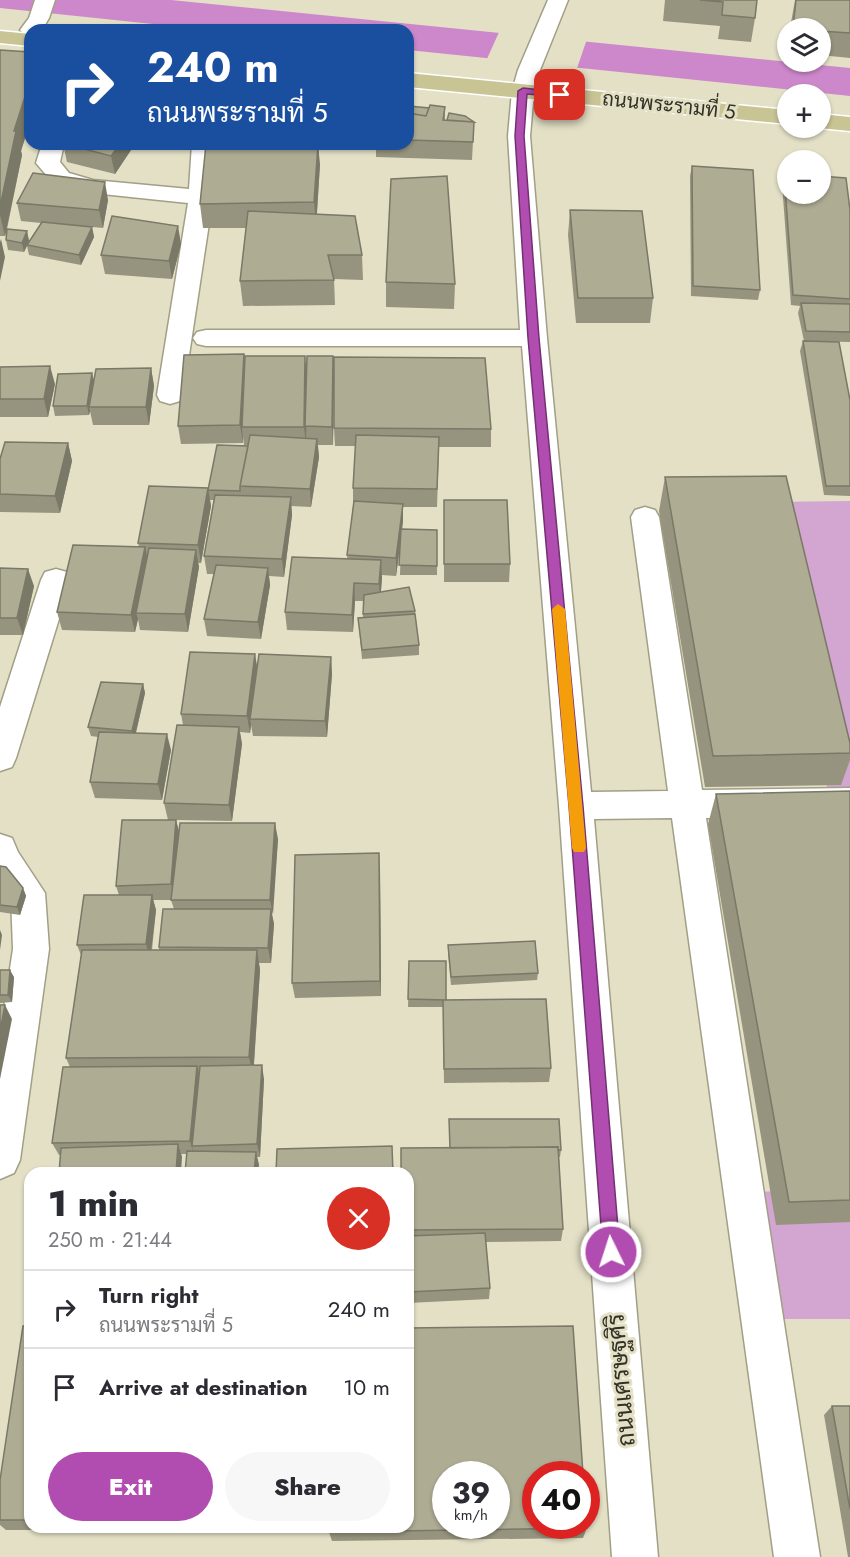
<!DOCTYPE html>
<meta charset="utf-8">
<style>
body{margin:0;font-family:Jost,Sarabun,sans-serif;background:#f7f7f7;color:#2b2b33;height:100vh;display:flex;flex-direction:column;font-size:22px;white-space:nowrap}
*{box-sizing:border-box;margin:0}
p{font-size:20px;color:#7c7c81}
.icon{flex:none;width:33px;height:33px;fill:none;stroke:currentColor;stroke-width:2;stroke-linecap:round;stroke-linejoin:round}
.map{position:relative;flex:1;overflow:hidden}
.drawer{position:absolute;left:24px;top:1167px;width:390px;height:366px;display:flex;flex-direction:column;background:#fff;border-radius:18px;box-shadow:0 2px 4px #0004}
.drawer>*{flex:none}
.banner{position:absolute;left:24px;top:24px;width:390px;height:126px;border-radius:18px;box-shadow:0 2px 4px #0004;background:#1a4fa0;color:#fff;overflow:hidden}
.fabs{position:absolute;left:777px;top:18px;display:grid;gap:12px}
.fabs a{display:grid;place-items:center;width:54px;height:54px;border-radius:50%;background:#fff;box-shadow:0 2px 4px #0004;font-size:30px}
.speed{position:absolute;left:432px;top:1461px;display:flex;gap:12px;font-size:30px;font-weight:700;text-align:center}
.speed>*{display:grid;place-content:center;width:78px;height:78px;border-radius:50%;background:#fff;box-shadow:0 2px 4px #0004;line-height:1}
.speed small{font-size:15px;font-weight:400}
.speed .limit{border:9px solid #d22;background:#fff;color:#111}
.pin{position:absolute;display:grid;place-items:center;width:51px;height:51px;color:#fff;margin:-26px;border-radius:12px;box-shadow:0 3px 9px #0006}
.me{position:absolute;width:66px;margin:-33px;rotate:356deg;stroke-linejoin:round;filter:drop-shadow(0 0 4px #0008)}
.turn{display:flex;align-items:center;gap:21px;height:126px;padding:0 24px;font-size:27px}
.turn .icon{width:78px;height:78px;stroke-width:2.5}
.turn b{display:block;font-size:42px;line-height:51px}
.round{display:grid;place-items:center;flex:none;width:63px;height:63px;border-radius:32px;background:#f7f7f7}
.headline{display:flex;align-items:center;justify-content:space-between;height:102px;padding:0 24px}
h1{font-size:36px;font-weight:800;line-height:45px}
.cta{display:flex;gap:12px;margin-top:auto;padding:12px 24px}
.cta a{flex:1;height:69px;border-radius:36px;background:#b14cb0;color:#fff;font-size:24px;font-weight:800;line-height:69px;text-align:center}
.cta a+a{background:#f7f7f7;color:#2b2b33}
ul{padding:0;list-style:none}
li{display:flex;align-items:center;gap:18px;height:78px;padding:0 24px;border-top:2px solid #e1e1e2}
li div{flex:1}
li b{display:block;font-size:22px}
li em{font-style:normal}
.map>svg:first-child{display:block}
.green{fill:#d3a5d1}
.water{fill:#cd88cb}
.pier{fill:#e3e0c6}
.lines{fill:none;stroke-linecap:round;stroke-linejoin:round}
.minor-casing{stroke:#a19f86;stroke-width:3}
.major-casing{stroke:#fff;stroke-width:3}
.minor{fill:#fff;fill-rule:evenodd}
.major{fill:#c9c494;fill-rule:evenodd}
.wall{fill:#96947e;fill-rule:evenodd}
.shaded-wall{fill:#7a7867}
.building{fill:#aeac93;stroke:#7a7867;stroke-width:1.5;fill-rule:evenodd}
.route{fill:#b14cb0;stroke:#733172;stroke-width:1.5}
.slow{fill:#f59e0b}
.labels{text-anchor:middle;stroke-width:6;stroke-linejoin:round;paint-order:stroke}
.far-street-label{font-size:20px;fill:#313126;stroke:#e3e0c6}
.street-label{font-size:24px;fill:#313126;stroke:#e3e0c6}
</style>
<div class="map">
<svg width="850" height="1557" viewBox="0 0 850 1557">
<rect width="100%" height="100%" fill="#e3e0c6"/>
<path class="green" d="M850,501V902L770,502Z
M850,1188V1319H777L758,1192Z"/>
<path class="water" d="M0,0H171L850,68V96L408,50V30H210L0,8Z"/>
<path class="pier" d="M500,30L587,39L576,71L486,61Z"/>
<g class="lines">
<defs>
<path id="minor" d="M35,0H55L49,18L42,30H30V36L24,34L20,30L29,18Z
M548,0H568L540,70L534,91L530,136L547,338L591,792L668,791L631,517L635,510L645,507L655,510L659,517L702,790L850,788V816L706,818L820,1557H774L672,818L594,819L658,1557H612L559,806L522,346H206L197,344L193,338L197,332L206,330H520L508,136L512,91L518,70Z
M42,144H64L60,162L69,173L93,180L189,189L192,144H214L213,197L183,395L180,401L170,404L160,401L157,395L188,203L83,192L53,183L36,163Z
M56,569L67,572L71,580L16,758L12,767L0,771V707L41,580L45,572Z
M0,834L12,838L18,852L45,893L49,949L20,1160L14,1173L0,1179V1034L13,949L11,897L0,881Z"/>
<path id="major" d="M0,31L30,34V46L0,43Z
M408,73L788,110V124L408,87Z
M820,114L850,117V131L819,128Z"/>
</defs>
<use href="#minor" class="minor-casing"/>
<use href="#major" class="major-casing"/>
<use href="#minor" class="minor"/>
<use href="#major" class="major"/>
</g>
<path class="wall" d="M665,0H757L755,18L751,42L718,39L720,26L663,21Z
M795,0H850V58L820,55V28H790Z
M0,50L30,52V122L21,151L22,155L7,229L27,231L29,241L41,223L21,221L17,203L108,200L103,228L92,227L94,237L81,265L29,255L27,246L24,252L8,250L6,240L7,230L5,236H0Z
M408,106L429,108L445,107V120L474,122L472,160L376,157V144H408Z
M63,144H135L115,174L67,162Z
M320,144H367V147Z
M320,164L317,214L362,255L363,280L334,279L335,305L243,306L240,281L246,228H203L200,204Z
M692,166L760,290L758,300L691,296L690,176Z
M784,174L850,210V342L804,341L798,313L800,306L791,305L782,184Z
M570,210L653,298L650,323H576L568,235Z
M181,244L172,279L105,274L101,255Z
M386,282L455,284L454,309L386,307Z
M803,341L850,400V496L824,495L800,351Z
M245,362L334,374L333,445H318L319,457L311,507L291,506L292,515L284,577L269,576L270,585L261,639L207,636L204,619L214,574H207L204,556L214,500H210L211,506L201,563H198L199,567L188,632L140,630L138,619L135,632L62,630L57,612L139,547L138,543L208,488L248,446V445H244L243,437V443L181,444L178,426Z
M0,367L55,384L48,417H0Z
M151,368L154,386L149,425H93L90,411L89,415L55,416L53,406L92,373L94,380Z
M334,428L491,429V447H439L437,507H403L402,529L437,530V575H400L401,540L396,576L382,575L381,592L415,611L419,645V655L362,659L358,618H363V601H355L353,632L287,630L285,612L347,559L353,506V488L356,446H335Z
M68,443L72,461L60,513L0,512V459Z
M665,477L850,743V760L841,785L705,787L659,511Z
M444,500L510,564L509,582H444Z
M0,568L34,586L23,635H0Z
M331,657L332,674L327,737L253,736L251,725L250,733L240,732L242,744L232,821L176,820L179,831L278,839L272,915L274,924L271,963H259L260,970L254,1065L264,1079L260,1157H257L259,1165L187,1154H181L182,1157L59,1155L52,1143L70,1067L66,1058L81,955L77,945L119,895L116,886L168,820L164,803L183,725L181,714L257,666ZM153,900H171L174,909L159,947V950H152L156,910Z
M143,684L145,693L136,733L171,750L162,800L95,798L90,782L98,737L91,736L88,727Z
M850,791V1222L776,1225L708,824L716,794Z
M0,866L23,888L26,896L20,915L0,912Z
M380,869L381,996L295,998L292,983Z
M448,945L538,973L537,980L451,985L448,953Z
M409,961L446,1000L551,1068L549,1082L444,1083L443,1007H408Z
M0,970L14,977L12,1002L0,1003Z
M449,1119L561,1150L560,1157H559L563,1229L561,1241L486,1242L490,1288L489,1299L408,1303V1173L450,1148Z
M30,1326V1527H125V1530H6L0,1525V1480Z
M832,1406H850V1557H848L824,1415Z
M587,1528L583,1538L332,1541L329,1532Z"/>
<path class="shaded-wall" d="M30,81V122L21,151L22,155L5,236L0,215V207L14,131Z
M120,144H135L115,174L111,156Z
M318,144L320,164L316,226L314,202Z
M105,182L108,200L103,228L99,210Z
M178,226L181,244L172,279L169,261Z
M92,227L94,237L81,265L79,255Z
M27,231L29,241L24,252L22,243Z
M1,239L5,257L0,281V242Z
M244,354L246,372L242,427L243,443L240,425Z
M305,356L307,374L306,445L304,427Z
M333,356L334,374L333,445L332,427Z
M50,366L55,384L48,417L44,399Z
M151,368L154,386L149,425L146,407Z
M92,373L94,383L89,407L90,411L89,415L87,406Z
M317,439L319,457L311,507L310,489Z
M68,443L72,461L60,513L55,496Z
M208,488L211,506L201,563L198,545Z
M291,497L292,515L284,577L282,559Z
M403,504V522L396,576V558Z
M145,547L149,565L136,613L138,619L135,632L131,615Z
M196,550L199,567L188,632L185,614Z
M381,560L382,578L380,602L379,584Z
M268,568L270,585L261,639L258,622Z
M28,569L34,586L23,635L17,618Z
M354,583L355,601L353,632L352,615Z
M255,654L258,671L250,719L251,725L250,733L247,716Z
M331,657L332,674L327,737L325,721Z
M143,684L145,693L134,740L132,731Z
M239,727L242,744L232,821L229,805Z
M167,734L171,750L162,800L158,784Z
M176,820L180,836L175,899L171,884Z
M275,823L278,839L273,915L270,900Z
M379,853L380,869L381,996L380,981Z
M23,888L26,896L20,915L17,907Z
M152,895L156,910L150,959L146,944Z
M271,909L274,924L271,963L268,948Z
M0,930L2,935L0,950Z
M257,950L260,970L253,1076L249,1057Z
M10,970L14,977L12,1002L8,995Z
M5,1005L12,1019L0,1079V1031Z
M262,1065L264,1079L260,1157L257,1144Z
M197,1066L201,1080L192,1146L194,1154L190,1141Z
M178,1144L182,1157L181,1173H176Z
M256,1152L259,1165L258,1173H254Z"/>
<path class="building" d="M700,0H757L755,18L722,15L723,2Z
M796,0H850V33L820,31V28H793Z
M0,50L30,52V81L14,131H16L0,207Z
M430,105L445,107L443,120L474,122L473,142L408,140V113L426,116Z
M408,106L429,108L426,116L408,113Z
M449,113L465,116L474,122L447,120Z
M65,144H120L111,156Z
M206,144H318L314,202L200,204Z
M692,166L753,170L760,290L693,286Z
M33,173L105,182L99,210L17,203Z
M784,174L788,175V194H820V176L846,178L850,210V299L793,295Z
M447,176L455,284L386,282L391,179Z
M570,210L642,211L653,298H578Z
M248,211L355,216L362,255H328L334,280L240,281Z
M112,216L178,226L169,261L101,255Z
M42,222L92,227L79,255L27,245Z
M7,229L27,231L22,243L6,240Z
M801,303L850,304V332L806,331Z
M803,341L839,342L850,400V486H826Z
M244,354L240,425L178,426L184,355Z
M245,356H305L304,427H242Z
M307,356H333L332,427L305,426Z
M334,357L485,358L491,429L334,428Z
M50,366L44,399H0V367Z
M151,368L146,407H89L96,369Z
M92,373L87,406H53L58,374Z
M250,435L317,439L310,489L240,486Z
M356,435L439,437L437,489L353,488Z
M5,442L68,443L55,496L0,494V459Z
M217,445L248,446L240,486V491L208,490Z
M786,476L850,743V753L713,756L665,477Z
M149,486L208,488L198,545L138,543Z
M215,495L291,497L282,559L204,556Z
M444,500H507L510,564H444Z
M354,501L403,504L396,558L347,555Z
M401,529L437,530V566L399,565Z
M73,545L145,547L131,615L57,612Z
M149,548L196,550L185,614L136,613Z
M292,557L381,560L379,584L354,583L352,615L285,612Z
M216,565L268,568L258,622L204,619Z
M0,568L28,569L17,618H0Z
M409,587L415,611L363,614L364,595Z
M415,614L419,645L362,650L358,618Z
M190,652L255,654L247,716L181,714Z
M259,654L331,657L325,721L250,719Z
M101,682L143,684L132,731L88,727Z
M177,725L239,727L229,805L164,803Z
M99,732L167,734L158,784L90,782Z
M850,791V1200L789,1202L716,794Z
M122,820H176L171,884L116,886Z
M180,823H275L270,900H171Z
M379,853L380,981L292,983L295,855Z
M0,866L6,867L23,888L17,907L0,905Z
M84,895H152L146,944L77,945Z
M163,909H271L268,948L159,947Z
M535,941L538,973L451,977L448,945Z
M82,950H257L249,1057L66,1058Z
M409,961H446V1000L408,999Z
M0,970H10L8,995H0Z
M546,999L551,1068L444,1069L443,1000Z
M0,1005H5L0,1031Z
M262,1065L257,1144L192,1146L200,1066Z
M197,1066L190,1141L52,1143L63,1067Z
M449,1119H559L561,1150H558V1147L450,1148Z
M178,1144L176,1173H59L61,1148Z
M392,1146L393,1173H276L277,1149Z
M558,1147L563,1229L408,1230V1173H401V1148Z
M187,1151L256,1152L254,1173H185Z
M485,1233L490,1288L408,1292V1236Z
M23,1326H30V1520H0V1480Z
M573,1326L583,1474H536V1526H586V1519L587,1528L329,1532V1527H408V1328ZM446,1474H496V1526H446Z
M832,1406H850V1509Z"/>
<path class="route" d="M523,88L560,92L564,95L560,97L527,94L524,136L539,338L583,806L620,1252L617,1258L611,1260L605,1258L603,1252L569,806L528,338L515,136L518,91Z"/>
<path class="slow" d="M558,604L565,609L586,848L584,852H574L572,848L552,609Z"/>
<g class="labels">
<g class="far-street-label">
<text transform="translate(669 105) rotate(6)" y="7">ถนนพระรามที่ 5</text>
</g>
<g class="street-label">
<text transform="translate(621 1380) rotate(-95)" y="8">ถนนเศรษฐศิริ</text>
</g>
</g>
</svg>
<div class="fabs">
<a><svg class="icon" aria-label="layers" viewBox="0 0 24 24"><path d="M12 4l9 5-9 5-9-5zM3 14l9 5 9-5"/></svg></a>
<a>+</a>
<a>−</a>
</div>
<div class="speed"><div>39<small>km/h</small></div><div class="limit">40</div></div>
<div class="pin" style="left:560px;top:95px;background:#d93025"><svg class="icon" aria-label="arrive" viewBox="0 0 24 24"><path d="M6 21V4h12l-3 4 3 4H6"/></svg></div>
<svg class="me" style="left:611px;top:1252px" viewBox="-20 -20 40 40"><circle r="17" fill="#b14cb0" stroke="#fff" stroke-width="3"/><path d="M0-11L8 9 0 5-8 9z" fill="#fff"/></svg>
<div class="banner">
<div class="turn"><svg class="icon" aria-label="right" viewBox="0 0 24 24"><path d="M7 20v-9h11M14 6l5 5-5 5"/></svg><div><b>240 m</b>ถนนพระรามที่ 5</div></div>
</div>
<section class="drawer">
<div class="headline"><div><h1>1 min</h1><p>250 m · 21:44</p></div><a class="round" style="background:#d93025;color:#fff"><svg class="icon" aria-label="close" viewBox="0 0 24 24"><path d="M6 6l12 12M18 6L6 18"/></svg></a></div>
<ul>
<li><svg class="icon" aria-label="right" viewBox="0 0 24 24"><path d="M7 20v-9h11M14 6l5 5-5 5"/></svg><div><b>Turn right</b><p>ถนนพระรามที่ 5</p></div><em>240 m</em></li>
<li><svg class="icon" aria-label="arrive" viewBox="0 0 24 24"><path d="M6 21V4h12l-3 4 3 4H6"/></svg><div><b>Arrive at destination</b></div><em>10 m</em></li>
</ul>
<div class="cta"><a>Exit</a><a>Share</a></div>
</section>
</div>
